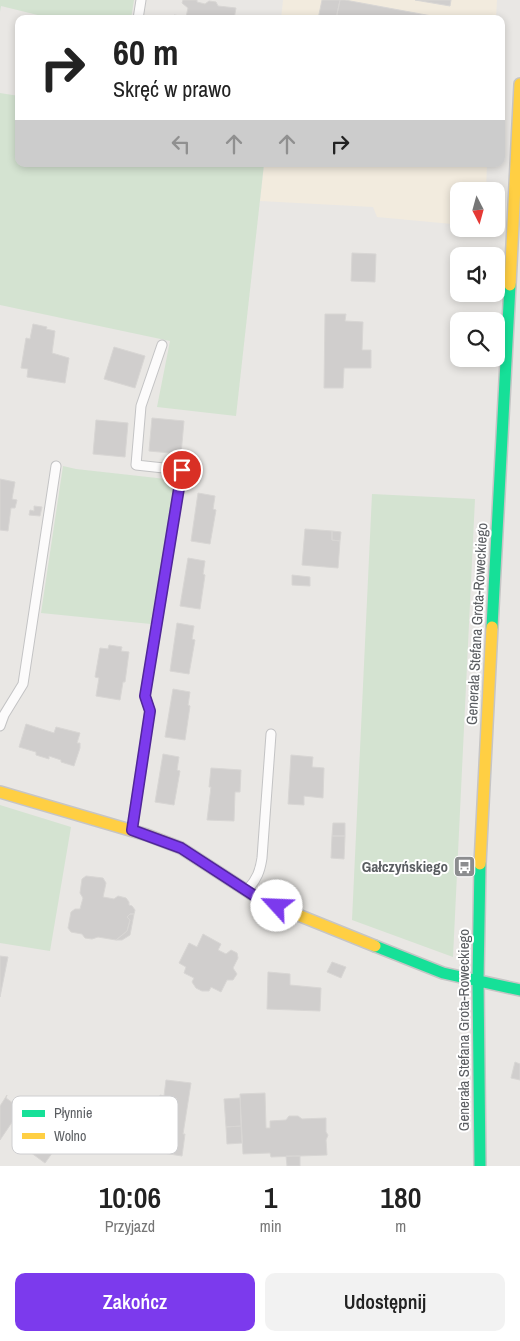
<!DOCTYPE html>
<html lang="pl">
<meta charset="utf-8">
<style>
body{margin:0;font-family:"Archivo Narrow",sans-serif;background:#f2f2f2;color:#222;height:100vh;display:flex;flex-direction:column;font-size:19px;white-space:nowrap}
*{box-sizing:border-box;margin:0}
p{font-size:16px;color:#767676}
.icon{flex:none;width:28px;height:28px;fill:none;stroke:currentColor;stroke-width:2;stroke-linecap:round;stroke-linejoin:round}
.map{position:relative;height:1166px;overflow:hidden}
.side{display:flex;flex-direction:column;background:#fff;flex:1}
.side>*{flex:none}
.guide{position:absolute;left:15px;top:15px;width:490px;height:152px;border-radius:10px;box-shadow:0 2px 8px #0003;background:#fff;color:#222;overflow:hidden}
.needle{width:32px;rotate:174deg}
.buttons{position:absolute;left:450px;top:182px;display:grid;gap:10px}
.buttons a{display:grid;place-items:center;width:55px;height:55px;border-radius:10px;background:#fff;box-shadow:0 2px 8px #0003;font-size:25px}
.pin{position:absolute;display:grid;place-items:center;width:42px;height:42px;color:#fff;margin:-21px;border:2px solid #fff;border-radius:50%;box-shadow:0 1px 5px #0007}
.me{position:absolute;width:55px;margin:-28px;rotate:295deg;stroke-linejoin:round;filter:drop-shadow(0 0 4px #0008)}
.turn{display:flex;align-items:center;gap:18px;height:105px;padding:0 15px;font-size:22px}
.turn .icon{width:65px;height:65px;stroke-width:2.5}
.turn b{display:block;font-size:35px;line-height:42px}
.lanes{display:flex;align-items:center;height:48px;padding:0 15px;background:#0003;justify-content:center;gap:25px;direction:ltr}
.lanes .off{opacity:.35}
.eta{display:flex;justify-content:space-evenly;align-items:center;height:85px;text-align:center}
.eta b{font-size:30px;font-weight:600;line-height:35px}
.action{display:flex;gap:10px;margin-top:auto;padding:10px 15px}
.action a{flex:1;height:58px;border-radius:10px;background:#7c3aed;color:#fff;font-size:20px;font-weight:600;line-height:58px;text-align:center}
.action a+a{background:#f2f2f2;color:#222}
.map>svg:first-child{display:block}
.commercial{fill:#f2ebde}
.green{fill:#d4e3d1}
.building{fill:#d0cecd;stroke:#d8d6d4}
.lines{fill:none;stroke-linecap:round;stroke-linejoin:round}
.lane-casing{stroke:#c3c3c4;stroke-width:11}
.fast-casing{stroke:#c6c5c5;stroke-width:14}
.slow-casing{stroke:#c6c5c5;stroke-width:14}
.lane{stroke:#fcfbfb;stroke-width:9}
.fast{stroke:#16e098;stroke-width:11}
.slow{stroke:#ffcf43;stroke-width:11}
.route-casing{stroke:#51269a;stroke-width:12}
.route{stroke:#7c3aed;stroke-width:9}
.labels{text-anchor:middle;stroke-width:4;stroke-linejoin:round;paint-order:stroke}
.street-label{font-size:15px;fill:#5a5d61;stroke:#fff}
.poi-label{font-size:15px;font-weight:bold;fill:#5a5d61;stroke:#fff;text-anchor:end}
.key{fill:#fff;stroke:#ceced0;stroke-width:1}
.key-label{font-size:14px;fill:#5a5d61}
</style>
<div class="map">
<svg width="520" height="1166" viewBox="0 0 520 1166">
<rect width="100%" height="100%" fill="#e9e7e4"/>
<path class="commercial" d="M283,0H497L496,19H281Z
M264,164H487L486,191H459V223L452,224L377,217L373,207L260,201Z"/>
<path class="green" d="M0,0H134L131,19H54L1,6L0,12Z
M0,93L19,96V164H264L236,416L157,407L170,341L0,305Z
M63,466L76,469L175,480L151,624L41,613Z
M372,494L475,499L453,957L352,920Z
M0,805L71,827L50,951L0,943Z"/>
<path class="building" d="M183,0H197V2L205,4L209,1L216,2L218,6L236,8L234,19H173L174,15L186,17L188,8L182,3Z
M322,0H340L336,19H318Z
M340,0H345L448,19H336Z
M415,0H451L450,6Z
M352,253L376,254L375,282L351,281Z
M325,314H346L345,321L363,322L362,350H371V368H344L343,388H324Z
M33,324L47,327L46,329L55,331L52,353L69,358L65,383L27,377L28,369L21,368L26,338L30,339Z
M114,347L145,356L135,388L104,379Z
M152,418L184,421L181,454L149,451Z
M96,420L128,423L125,457L93,454Z
M0,479L15,482L12,499L17,500L15,508H11L8,531L0,530Z
M198,493L215,496L213,509L216,510L210,544L191,541Z
M34,506L42,507L40,516L29,515L30,510L34,511Z
M305,529L332,531V540L340,541L338,568L302,565Z
M332,531L341,532L340,541L332,540Z
M188,558L205,561L203,574L205,575L200,609L180,606Z
M292,575L310,577V586L292,585Z
M177,623L194,626L192,639L195,640L189,674L170,671Z
M109,645L122,647L121,651L129,652L125,682H123L120,700L96,696L99,678L95,677L100,648L108,649Z
M173,689L190,692L188,705L190,706L185,740L165,737Z
M26,724L54,733L56,727L80,733L77,743H80V748L74,766L61,762V760L49,756V759L36,755V752L19,747Z
M163,754L179,757L177,770L180,771L174,805L155,802Z
M291,755L313,757L312,767L324,768L323,798L304,796V805L288,804Z
M211,768L241,770L240,792H235L234,821L207,820L211,787H209Z
M333,823H345V836H332Z
M332,836H345L344,859L331,858Z
M86,876L103,878L106,883L103,897L114,899L118,896L126,898L129,902V905L132,906L135,910L134,914H130L127,917L130,920L127,931L116,940L98,937L92,939L85,938L82,934L71,932L68,928L71,912L75,909H80L83,898L80,893L82,879Z
M130,914H134L130,935L122,940H116L127,931L130,920L127,917Z
M203,934L221,944L218,950L226,954L231,950L237,953L238,958L233,968L237,974L233,980H227L221,992L211,987L209,991H202L196,988L192,982L194,978L184,973L186,967L179,963L189,943L197,947Z
M0,956L8,957L0,997Z
M332,962L346,967L341,978L327,972Z
M268,972L290,974V985L321,988L320,1011L267,1009Z
M515,1062L520,1064V1080L511,1078Z
M166,1080L191,1083L183,1134H185L182,1156L163,1153L167,1133L161,1132L163,1121L156,1120L160,1095L164,1096Z
M265,1093L266,1128H270V1121L286,1120L289,1116H298L302,1119L326,1118V1132L328,1135L326,1140L327,1155L271,1157L270,1153L243,1154L240,1094Z
M7,1095L6,1098L21,1109L0,1140V1106Z
M240,1098L241,1126L226,1127L224,1099Z
M54,1117L53,1120L68,1131L45,1163L30,1152L29,1153Z
M241,1126L242,1143L227,1144L226,1127Z
M286,1156H300V1166H287Z"/>
<g class="lines">
<defs>
<path id="lane" d="M138,19L141,0
M0,726L4,715L23,684L56,466
M132,830L150,711L145,696L182,470L136,465L141,406L162,345
M248,889C257,879 260,871 262,858L271,734"/>
<path id="fast" d="M492,627L510,285
M480,864L478,979L480,1166
M375,946L443,973L520,990"/>
<path id="slow" d="M510,285L520,84
M0,792L147,835L181,848L261,900L375,946
M480,864L492,627"/>
</defs>
<use href="#lane" class="lane-casing"/>
<use href="#fast" class="fast-casing"/>
<use href="#slow" class="slow-casing"/>
<use href="#lane" class="lane"/>
<use href="#fast" class="fast"/>
<use href="#slow" class="slow"/>
</g>
<g class="lines">
<defs>
<path id="route" d="M182,470L145,696L150,711L132,830L181,848L261,900L277,906"/>
</defs>
<use href="#route" class="route-casing"/>
<use href="#route" class="route"/>
</g>
<defs>
<symbol id="bus-square" viewBox="-11 -11 22 22"><rect x="-9" y="-9" width="18" height="18" rx="4" fill="#8c8d8f" stroke="#fff"/><path d="M-5-6H5V4H4V6H2V4H-2V6H-4V4H-5ZM-3.5-4V0h7V-4ZM-3.5 1.2v1.5H-2V1.2ZM2 1.2v1.5H3.5V1.2Z" fill="#fff"/></symbol>
</defs>
<g fill-rule="evenodd">
<use href="#bus-square" x="452" y="854" width="25" height="25"/>
</g>
<g class="labels">
<g class="street-label">
<text transform="translate(477 624) rotate(-87)" y="5">Generała Stefana Grota-Roweckiego</text>
<text transform="translate(464 1030) rotate(-90)" y="5">Generała Stefana Grota-Roweckiego</text>
</g>
<g class="poi-label">
<text x="448" y="872">Gałczyńskiego</text>
</g>
</g>
<rect x="12" y="1096" width="166" height="58" rx="8" class="key"/>
<rect x="22" y="1110" width="23" height="7" fill="#16e098"/>
<rect x="22" y="1133" width="23" height="6" fill="#ffcf43"/>
<g class="key-label">
<text x="54" y="1118">Płynnie</text>
<text x="54" y="1141">Wolno</text>
</g>
</svg>
<div class="buttons">
<a><svg class="needle" viewBox="-14 -14 28 28"><path d="M0-13l5 13h-10z" fill="#e53935"/><path d="M0 13l5-13h-10z" fill="#767676"/></svg></a>
<a><svg class="icon" aria-label="sound" viewBox="0 0 24 24"><path d="M4 9h4l5-4v14l-5-4H4zM17 9q2 3 0 6"/></svg></a>
<a><svg class="icon" aria-label="search" viewBox="0 0 24 24"><circle cx="10" cy="10" r="6"/><path d="M15 15l6 6"/></svg></a>
</div>
<div class="pin" style="left:182px;top:470px;background:#d93025"><svg class="icon" aria-label="arrive" viewBox="0 0 24 24"><path d="M6 21V4h12l-3 4 3 4H6"/></svg></div>
<svg class="me" style="left:277px;top:906px" viewBox="-20 -20 40 40"><circle r="19" fill="#fff"/><path d="M0-13L10 11 0 6-10 11z" fill="#7c3aed"/></svg>
<div class="guide">
<div class="turn"><svg class="icon" aria-label="right" viewBox="0 0 24 24"><path d="M7 20v-9h11M14 6l5 5-5 5"/></svg><div><b>60 m</b>Skręć w prawo</div></div>
<div class="lanes"><svg class="icon off" aria-label="left" viewBox="0 0 24 24"><path d="M17 20v-9H6M10 6l-5 5 5 5"/></svg><svg class="icon off" aria-label="ahead" viewBox="0 0 24 24"><path d="M12 20V5M6 11l6-6 6 6"/></svg><svg class="icon off" aria-label="ahead" viewBox="0 0 24 24"><path d="M12 20V5M6 11l6-6 6 6"/></svg><svg class="icon" aria-label="right" viewBox="0 0 24 24"><path d="M7 20v-9h11M14 6l5 5-5 5"/></svg></div>
</div>
</div>
<section class="side">
<div class="eta">
<div><b>10:06</b><p>Przyjazd</p></div>
<div><b>1</b><p>min</p></div>
<div><b>180</b><p>m</p></div>
</div>
<div class="action"><a>Zakończ</a><a>Udostępnij</a></div>
</section>
